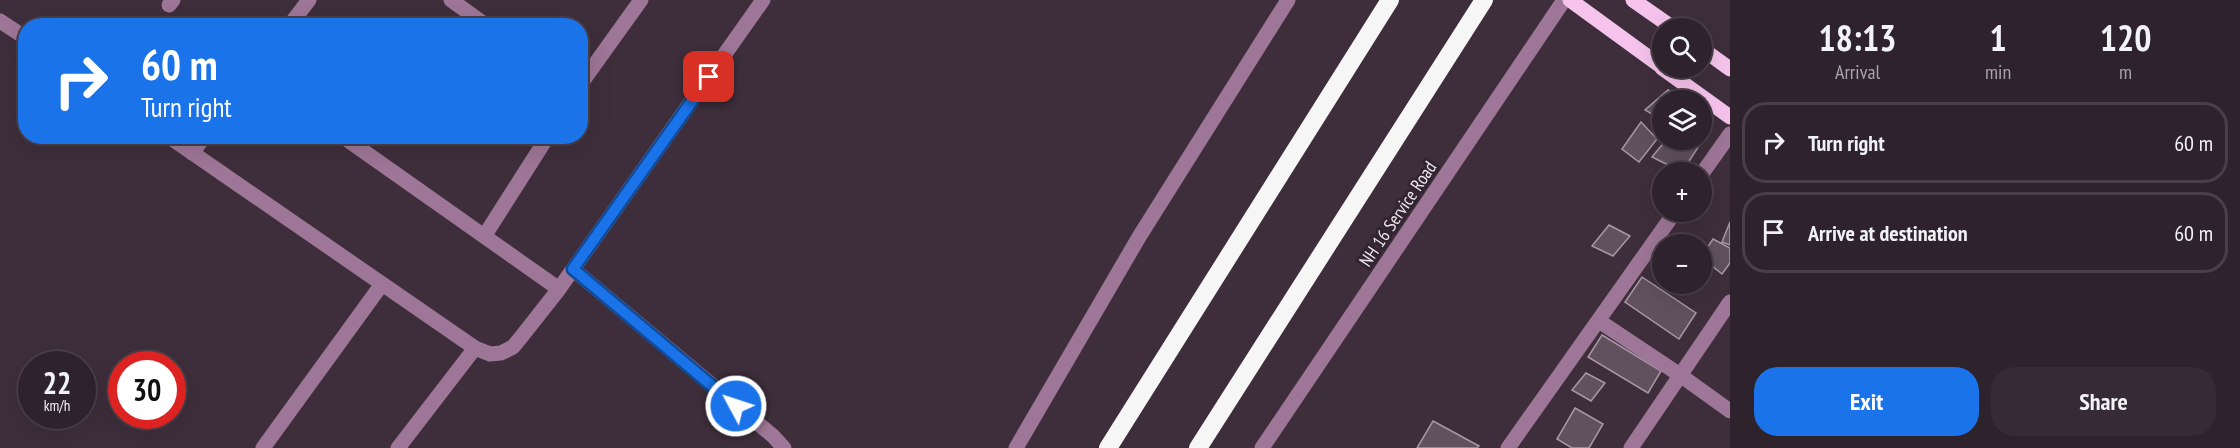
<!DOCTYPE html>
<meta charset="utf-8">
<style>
body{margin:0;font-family:"PT Sans Narrow",sans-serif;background:#362a34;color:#f1f3f6;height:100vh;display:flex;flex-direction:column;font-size:22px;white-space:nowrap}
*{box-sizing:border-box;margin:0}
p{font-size:20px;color:#a7a4a9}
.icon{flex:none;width:33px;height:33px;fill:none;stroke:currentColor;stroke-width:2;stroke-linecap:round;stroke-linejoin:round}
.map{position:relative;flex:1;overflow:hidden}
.details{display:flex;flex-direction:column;background:#2e222c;width:510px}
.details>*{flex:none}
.banner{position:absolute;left:18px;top:18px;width:570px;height:126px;border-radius:24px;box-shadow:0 6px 24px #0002,0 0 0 2px #493f48;background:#1a73e8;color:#fff;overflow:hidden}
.controls{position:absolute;left:1652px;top:18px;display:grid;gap:12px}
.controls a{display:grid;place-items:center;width:60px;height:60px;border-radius:50%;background:#2e222c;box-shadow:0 6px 24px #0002,0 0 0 2px #493f48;font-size:30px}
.speed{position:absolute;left:18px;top:351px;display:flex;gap:12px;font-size:30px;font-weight:700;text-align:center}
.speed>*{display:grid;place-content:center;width:78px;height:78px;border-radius:50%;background:#2e222c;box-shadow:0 6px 24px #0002,0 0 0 2px #493f48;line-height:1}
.speed small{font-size:15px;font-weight:400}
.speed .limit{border:9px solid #d22;background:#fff;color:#111}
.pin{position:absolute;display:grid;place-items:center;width:51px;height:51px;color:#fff;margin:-26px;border-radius:12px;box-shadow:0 3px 9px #0006}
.me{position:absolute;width:66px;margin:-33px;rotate:310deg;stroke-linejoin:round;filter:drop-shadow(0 0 4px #0008)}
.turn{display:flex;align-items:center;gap:21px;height:126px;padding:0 24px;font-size:27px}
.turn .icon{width:78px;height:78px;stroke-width:2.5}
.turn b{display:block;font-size:42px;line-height:51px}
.eta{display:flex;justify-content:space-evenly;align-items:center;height:102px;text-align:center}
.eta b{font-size:36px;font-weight:700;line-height:42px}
.primary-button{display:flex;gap:12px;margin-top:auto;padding:12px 24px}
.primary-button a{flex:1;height:69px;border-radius:24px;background:#1a73e8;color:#fff;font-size:24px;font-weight:700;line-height:69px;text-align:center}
.primary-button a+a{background:#362a34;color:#f1f3f6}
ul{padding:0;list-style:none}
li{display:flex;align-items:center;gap:18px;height:81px;margin:0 12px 9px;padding:0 12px;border:3px solid #493f48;border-radius:24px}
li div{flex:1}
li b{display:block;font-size:22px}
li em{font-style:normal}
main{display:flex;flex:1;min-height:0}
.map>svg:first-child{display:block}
.building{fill:#61505e;stroke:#aa97a6;stroke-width:1.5}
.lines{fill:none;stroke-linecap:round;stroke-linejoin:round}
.minor{stroke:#9e7697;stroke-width:15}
.major{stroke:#f6c3ec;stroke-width:15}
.highway{stroke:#f6f6f6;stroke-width:18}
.route-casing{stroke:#114b97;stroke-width:15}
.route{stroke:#1a73e8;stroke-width:10}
.labels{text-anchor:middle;stroke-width:6;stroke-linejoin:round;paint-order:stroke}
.street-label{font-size:18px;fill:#f0e6ee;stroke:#332431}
</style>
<main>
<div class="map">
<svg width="1730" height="448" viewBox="0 0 1730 448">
<rect width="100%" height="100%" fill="#3e2e3b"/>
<path class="building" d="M1668,90L1682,98L1681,100H1662V120L1645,110Z
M1641,122L1657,139L1639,162L1622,149Z
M1666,140H1680L1699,146L1682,172L1652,157Z
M1730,222V245L1722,242Z
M1609,225L1630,236L1613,256L1592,246Z
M1713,239L1730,248V263L1722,274L1701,257Z
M1662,256V277L1652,269Z
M1642,277L1696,313L1679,339L1625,302Z
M1602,335L1661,371L1648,393L1588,357Z
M1586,373L1605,383L1591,401L1572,390Z
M1575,408L1603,424L1589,448H1572L1557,439Z
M1433,421L1479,446L1477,448H1417Z"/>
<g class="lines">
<path class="minor" d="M451,0L487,26
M169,5L173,0
M0,21L26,38
M289,26L309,0
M580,85L641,0
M168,136L475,348L490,354L501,353L513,347L522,336L559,289L763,0
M342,136L559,289
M192,153L205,136
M1701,175L1730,134
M485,235L548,136
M573,269L773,436L784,448
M1599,321L1680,375L1730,411
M263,448L382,284
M398,448L475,348
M1016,448L1139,237L1288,0
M1262,448L1564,0
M1508,448L1675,212
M1631,448L1730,302"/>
<path class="major" d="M1570,0L1662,67
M1633,0L1673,28
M1701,48L1730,69
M1662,68L1730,117"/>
<path class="highway" d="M1108,448L1390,0
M1198,448L1484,0"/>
</g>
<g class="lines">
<defs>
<path id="route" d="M709,77L573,269L736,406"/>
</defs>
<use href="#route" class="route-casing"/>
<use href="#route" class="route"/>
</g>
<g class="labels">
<g class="street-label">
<text transform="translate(1398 214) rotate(-56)" y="6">NH 16 Service Road</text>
</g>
</g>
</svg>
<div class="controls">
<a><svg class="icon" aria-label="search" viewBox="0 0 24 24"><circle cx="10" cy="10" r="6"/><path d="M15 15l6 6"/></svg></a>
<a><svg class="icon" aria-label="layers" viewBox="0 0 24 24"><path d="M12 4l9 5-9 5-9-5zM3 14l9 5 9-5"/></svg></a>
<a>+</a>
<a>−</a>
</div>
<div class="speed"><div>22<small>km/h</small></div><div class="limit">30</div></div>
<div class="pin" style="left:709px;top:77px;background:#d93025"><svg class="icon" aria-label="arrive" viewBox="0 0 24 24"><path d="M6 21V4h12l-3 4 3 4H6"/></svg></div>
<svg class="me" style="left:736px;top:406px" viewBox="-20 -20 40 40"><circle r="17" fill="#1a73e8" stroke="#fff" stroke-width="3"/><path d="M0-11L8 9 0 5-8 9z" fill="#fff"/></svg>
<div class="banner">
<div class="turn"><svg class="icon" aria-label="right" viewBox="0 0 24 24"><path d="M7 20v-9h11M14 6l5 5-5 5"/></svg><div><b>60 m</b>Turn right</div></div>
</div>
</div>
<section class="details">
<div class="eta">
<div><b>18:13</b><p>Arrival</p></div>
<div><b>1</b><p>min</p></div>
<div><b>120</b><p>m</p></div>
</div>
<ul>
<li><svg class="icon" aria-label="right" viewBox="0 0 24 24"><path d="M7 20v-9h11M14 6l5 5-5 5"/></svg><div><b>Turn right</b></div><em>60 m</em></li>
<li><svg class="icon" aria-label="arrive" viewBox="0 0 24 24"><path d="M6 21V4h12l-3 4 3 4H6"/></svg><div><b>Arrive at destination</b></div><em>60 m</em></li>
</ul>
<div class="primary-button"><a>Exit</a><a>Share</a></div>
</section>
</main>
